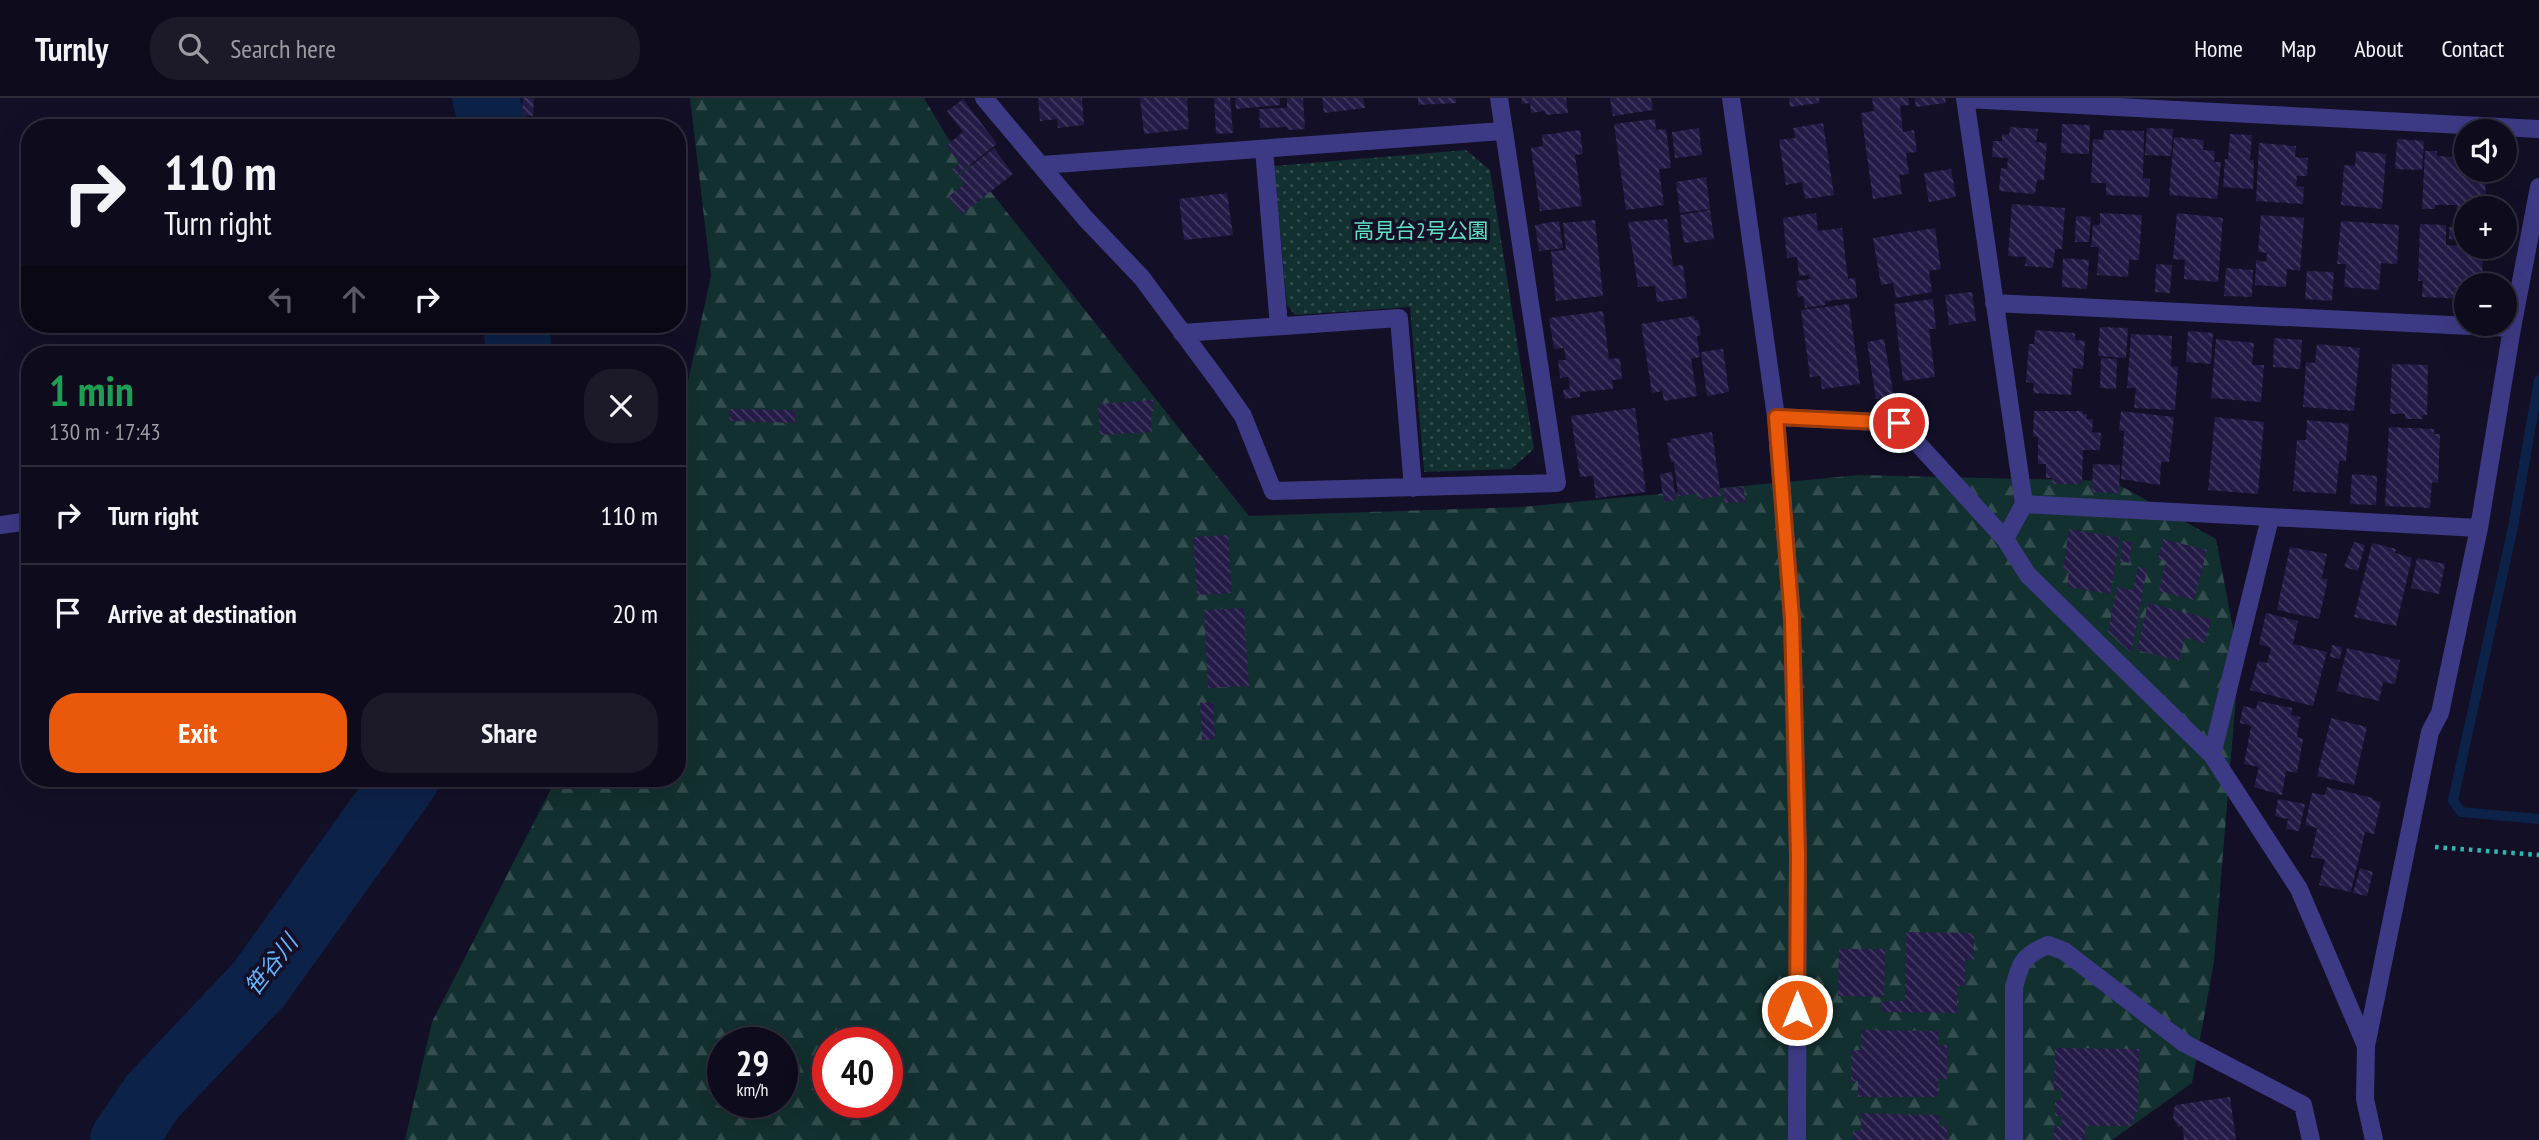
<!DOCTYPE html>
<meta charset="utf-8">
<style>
body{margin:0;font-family:"PT Sans Narrow","Noto Sans JP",sans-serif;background:#1c1929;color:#f1f3f6;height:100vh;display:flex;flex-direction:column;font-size:26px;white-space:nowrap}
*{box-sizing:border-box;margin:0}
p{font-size:23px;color:#9b9ba3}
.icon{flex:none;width:38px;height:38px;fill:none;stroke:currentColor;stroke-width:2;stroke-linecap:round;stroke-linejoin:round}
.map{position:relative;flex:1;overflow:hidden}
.details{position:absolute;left:21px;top:248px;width:665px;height:441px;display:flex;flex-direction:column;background:#0e0b1c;border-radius:28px;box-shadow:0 7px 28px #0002,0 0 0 2px #2e2b3b}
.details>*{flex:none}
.top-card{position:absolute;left:21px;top:21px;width:665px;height:214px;border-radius:28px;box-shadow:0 7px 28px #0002,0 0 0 2px #2e2b3b;background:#0e0b1c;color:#f1f3f6;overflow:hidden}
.tools{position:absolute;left:2454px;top:21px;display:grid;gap:14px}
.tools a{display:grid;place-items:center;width:63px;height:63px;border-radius:50%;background:#0e0b1c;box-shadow:0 7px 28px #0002,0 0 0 2px #2e2b3b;font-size:35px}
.speed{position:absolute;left:707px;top:929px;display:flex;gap:14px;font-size:35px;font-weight:700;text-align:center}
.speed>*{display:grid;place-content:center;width:91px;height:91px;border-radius:50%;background:#0e0b1c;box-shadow:0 7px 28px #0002,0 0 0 2px #2e2b3b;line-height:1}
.speed small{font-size:18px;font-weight:400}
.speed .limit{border:10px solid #d22;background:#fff;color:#111}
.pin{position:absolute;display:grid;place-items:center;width:60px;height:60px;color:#fff;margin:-30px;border:4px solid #fff;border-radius:50%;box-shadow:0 2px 7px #0007}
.me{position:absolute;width:77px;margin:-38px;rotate:0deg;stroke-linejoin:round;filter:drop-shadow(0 0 5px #0008)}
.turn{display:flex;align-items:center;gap:24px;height:147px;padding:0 28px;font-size:32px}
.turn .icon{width:91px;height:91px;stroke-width:2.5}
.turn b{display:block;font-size:49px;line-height:60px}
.lanes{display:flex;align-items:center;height:66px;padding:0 28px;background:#0003;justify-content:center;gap:35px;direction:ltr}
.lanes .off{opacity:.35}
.round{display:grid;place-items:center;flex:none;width:74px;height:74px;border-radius:28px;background:#1c1929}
.headline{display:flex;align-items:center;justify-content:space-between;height:119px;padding:0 28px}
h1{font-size:42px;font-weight:700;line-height:52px;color:#1e9e55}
.button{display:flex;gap:14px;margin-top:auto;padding:14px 28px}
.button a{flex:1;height:80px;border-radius:28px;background:#ea580c;color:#fff;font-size:28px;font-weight:700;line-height:80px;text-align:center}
.button a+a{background:#1c1929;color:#f1f3f6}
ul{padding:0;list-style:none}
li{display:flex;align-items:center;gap:21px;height:98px;padding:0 28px;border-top:2px solid #2e2b3b}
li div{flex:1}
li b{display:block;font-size:26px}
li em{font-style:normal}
header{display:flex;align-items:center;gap:42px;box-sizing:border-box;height:98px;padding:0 35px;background:#0e0b1c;border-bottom:2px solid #2e2b3b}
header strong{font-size:33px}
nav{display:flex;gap:38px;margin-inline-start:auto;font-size:24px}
.search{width:490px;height:63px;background:#1c1929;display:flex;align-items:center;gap:18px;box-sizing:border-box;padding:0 24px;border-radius:28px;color:#9b9ba3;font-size:26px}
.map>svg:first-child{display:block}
.forest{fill:url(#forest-firs);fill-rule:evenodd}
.park{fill:url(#park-dots)}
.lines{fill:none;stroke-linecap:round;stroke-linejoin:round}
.stream{stroke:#0c2248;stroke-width:10}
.river{stroke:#0c2248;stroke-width:66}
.building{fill:url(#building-back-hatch)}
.path{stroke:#2fb8b0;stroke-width:4.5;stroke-dasharray:3.5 5;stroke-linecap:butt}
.minor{stroke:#3d3a85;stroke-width:18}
.tertiary{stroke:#3d3a85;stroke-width:18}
.route-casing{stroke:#983908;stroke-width:18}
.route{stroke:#ea580c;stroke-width:12}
.labels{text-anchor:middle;stroke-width:7;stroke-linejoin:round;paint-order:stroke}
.park-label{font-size:21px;fill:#5fe0c0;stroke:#130f26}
.water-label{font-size:23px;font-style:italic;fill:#62b6ff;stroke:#130f26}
</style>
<header>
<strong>Turnly</strong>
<div class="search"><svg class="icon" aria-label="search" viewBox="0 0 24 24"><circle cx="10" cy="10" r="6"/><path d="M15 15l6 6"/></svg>Search here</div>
<nav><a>Home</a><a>Map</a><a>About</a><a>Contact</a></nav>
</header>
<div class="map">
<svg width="2539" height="1042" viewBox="0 0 2539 1042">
<defs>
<pattern id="forest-firs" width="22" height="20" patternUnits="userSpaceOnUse" patternTransform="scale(1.75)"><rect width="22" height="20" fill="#12302f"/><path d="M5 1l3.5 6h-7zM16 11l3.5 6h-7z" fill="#344d4e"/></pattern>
<pattern id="park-dots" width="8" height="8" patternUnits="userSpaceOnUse" patternTransform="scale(1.75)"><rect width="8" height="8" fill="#12302f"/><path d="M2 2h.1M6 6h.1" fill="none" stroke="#344d4e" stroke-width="1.8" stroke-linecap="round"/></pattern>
<pattern id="building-back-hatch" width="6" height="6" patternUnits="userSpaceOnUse" patternTransform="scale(1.75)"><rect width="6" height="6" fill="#241b47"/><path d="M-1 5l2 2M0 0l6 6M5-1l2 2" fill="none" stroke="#433b63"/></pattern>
</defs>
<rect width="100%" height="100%" fill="#130f26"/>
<path class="forest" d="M690,0H924L947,39L1249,418L1522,409L1859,377L2112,383L2216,441L2239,562L2214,864L2192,985L2112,1042H405L432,924L556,681H677V333L711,178ZM723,945H782V1004H723ZM828,945H887V1004H828Z"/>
<path class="park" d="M1466,52L1490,72L1534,351L1511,371L1424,374L1410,209L1295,217L1287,207L1274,68Z"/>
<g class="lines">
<path class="stream" d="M2539,282L2513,429L2453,702L2461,714L2539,721"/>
<path class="river" d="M485,0L495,30
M516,226L519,257
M123,1042L153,998L259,886L406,681"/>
</g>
<path class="building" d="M523,0H534L533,18L522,17Z
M1038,0H1082L1084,27L1058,30L1057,21L1040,23Z
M1140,0H1187L1189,31L1144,36Z
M1214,0H1230L1233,35L1216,36Z
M1235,0H1280V7L1236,11Z
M1287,0H1303L1305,31L1288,32L1287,29L1260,30L1259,11L1287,10Z
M1322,0H1363L1365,10L1324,15Z
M1418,0H1456V5L1418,7Z
M1521,0H1566L1568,15L1546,17L1545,13L1531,15L1530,5L1522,6Z
M1610,0H1651L1653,12L1613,18Z
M1789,0H1819V5L1790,9Z
M1872,0H1908L1910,7L1900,8L1903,34L1914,32L1917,54L1906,55L1909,76L1899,77L1902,96L1873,101L1861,15L1874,13Z
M1915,0H1945L1946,5L1916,9Z
M963,1L997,46L957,77L952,71L960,65L946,48L963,34L947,13Z
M1655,21L1656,32L1666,31L1671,70L1659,71L1664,107L1626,112L1614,26Z
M1823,25L1834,97L1805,101L1802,84L1786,87L1779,42L1795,40L1793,30Z
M2062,26L2090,27L2089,56L2061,55Z
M2010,29L2038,31L2036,44L2047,45L2044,82H2037L2035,96L1999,93L2001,70L2007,71L2008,60L1992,59L1993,43H2002V36L2009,37Z
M1699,30L1702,57L1675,60L1672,34Z
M2147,30L2173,31L2171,58L2145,57Z
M1580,32L1583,56L1575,57L1582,108L1540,113L1531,50L1543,48L1542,37Z
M2104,32L2144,33L2143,80L2150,81L2149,99L2106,97V85H2091L2093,41L2103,42Z
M2230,36L2252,37L2250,62H2254L2253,91L2223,89L2225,61H2228Z
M2174,39L2204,42L2203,52L2215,53L2214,64H2221L2217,101L2169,97Z
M2397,41L2424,43L2422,72L2395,71Z
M2259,45L2296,48L2295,59L2308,60L2307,78H2297L2296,88L2304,89L2303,106L2256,103Z
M994,50L1013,76L962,116L948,99L964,86L958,78Z
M2356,53L2386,56L2382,111L2341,107L2344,67L2355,68Z
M2425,53H2437V58L2466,60V72H2486L2485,110H2466V118H2456L2457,107H2435V111H2422Z
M1951,71L1956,99L1929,104L1924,75Z
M1706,79L1710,111L1680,115L1676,84Z
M1227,95L1233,137L1184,142L1179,101Z
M2012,106L2065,110L2062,151H2055L2053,170L2025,168L2026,159L2008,158Z
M1710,112L1714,141L1684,145L1680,117Z
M1816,115L1818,133L1842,130L1848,181L1855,180L1857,198V200L1825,203L1826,207L1805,210L1803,198L1798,199L1796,183L1810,181L1809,177L1799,178L1797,159L1787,160L1783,120Z
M2100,115L2142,117L2139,162H2129L2128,179L2097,177L2099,149H2091L2093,127H2100Z
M2177,115L2223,120L2218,184L2184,181L2185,162L2173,161Z
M2261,117L2304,120L2300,173L2287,171L2286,189L2255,187L2256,162L2266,164L2267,155L2258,154Z
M2076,118L2091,119L2089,144H2075Z
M1667,121L1673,168L1683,167L1687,200L1657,204L1655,188L1638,189L1628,124Z
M1595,122L1603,198L1556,203L1551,153L1566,152L1563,125Z
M1559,123L1563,150L1539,153L1535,127Z
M2341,123L2399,127L2397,166L2381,165L2379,192L2344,189L2346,166H2337Z
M2420,126L2446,127V147L2483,149L2482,187H2466V201L2422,199L2423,183H2418Z
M2449,129L2466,130V142L2449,141Z
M1935,130L1941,171L1929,173L1932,194L1896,200L1893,185L1881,187L1873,140Z
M2063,160L2089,162L2087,191L2062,189Z
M2156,166L2172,167L2170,195L2155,194Z
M2226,170L2253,172L2252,199L2224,198Z
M2307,173L2334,174L2332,203L2305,201Z
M1972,194L1976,223L1949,227L1945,197Z
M1933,201L1936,231H1929L1935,279L1903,283L1894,206Z
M1849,206L1860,286L1822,291L1820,278L1810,279L1801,212Z
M1603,213L1609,261L1620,260L1622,281L1612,282L1613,291L1580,294V299L1565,301L1563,292L1570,291L1568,279L1560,280L1558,262H1566L1564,250L1554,251L1549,220Z
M1694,218L1695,222H1698L1701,237L1697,238L1700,259L1691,261L1697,298L1664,303L1662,293L1652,295L1641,226Z
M2100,229L2128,230L2126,260L2098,258Z
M2035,232L2075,235V242L2085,243L2083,271L2073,270L2071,297L2033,295L2034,285L2026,284L2029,246H2034Z
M2188,233L2213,235L2211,266L2186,264Z
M2131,236L2172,238L2171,268L2178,269L2175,312L2134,310L2136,290H2127Z
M2274,240L2302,242L2300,271L2273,269Z
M1884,241L1894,299L1876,301L1867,244Z
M2216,241L2254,245L2252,267H2264L2261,304L2211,300Z
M2317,246L2360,250L2354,313L2303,309L2306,264L2315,265Z
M1723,251L1729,294L1707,298L1701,254Z
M2101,260L2117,261L2116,291L2100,290Z
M2392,266L2428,267L2427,317H2423L2422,321H2405V316H2390Z
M1153,302L1154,313H1151L1152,334L1100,337L1098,306Z
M1635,310L1646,394L1596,400L1593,378L1580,379L1571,318Z
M729,311L795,312V325L729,323Z
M2034,313H2083V316H2087V321H2093L2092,334L2101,335L2100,352H2083L2082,386H2052V380H2046V366H2038V339L2033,338Z
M2121,313L2174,319L2169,364H2161L2160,387L2121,381L2124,333H2119Z
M2215,319L2264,324L2258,396L2208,392Z
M2307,322L2349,326L2346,363H2339L2336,396L2293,393L2297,342H2306Z
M2389,329L2434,331V336H2440L2438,385L2432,384L2430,410L2385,408Z
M1712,334L1721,398L1698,401V396L1678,398L1674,364H1671L1667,345L1671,344V341Z
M2093,366L2120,367L2119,395L2092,394Z
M1672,374L1676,402L1664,404L1660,376Z
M2352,376L2377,378L2376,407L2350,406Z
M1744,389L1745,404L1724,405V390Z
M2069,431L2120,440L2110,496L2067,489L2069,474L2063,472Z
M1228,437L1232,495L1197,497L1193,439Z
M2163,441L2207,452L2194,502L2159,493L2166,463L2158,461Z
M2123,443L2132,444L2129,465L2120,463Z
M2354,444L2365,447L2358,473L2344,469Z
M2372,445L2396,451L2395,455L2412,460L2396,528L2354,519Z
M2290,449L2327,456L2322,480L2328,481L2319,521L2277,512Z
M2417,460L2445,466L2439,496L2411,490Z
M2138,469L2147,471L2131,555L2108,534L2117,489L2133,492Z
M2148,505L2211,521L2205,545L2185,540L2179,563L2137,552Z
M1244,510L1249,588L1208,590L1204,512Z
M2266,515L2298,523L2293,546L2327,554L2313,608L2250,592L2258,563L2267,565L2271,550L2259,546Z
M2332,547L2342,549L2340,561L2330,559Z
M2347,550L2400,562L2395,586L2383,584L2379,603L2337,593Z
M2258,603L2292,610L2291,617L2300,619L2297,639L2303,641L2297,675L2286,673L2282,697L2254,689L2259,669L2244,666L2251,628L2240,625L2243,608L2256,611Z
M1213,604L1215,641L1202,642L1200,605Z
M2331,620L2367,629L2354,687L2317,678Z
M2327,689L2373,700L2372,702L2381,704L2374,736L2365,734L2351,794L2319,787L2325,762L2311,759L2317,730L2305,727L2312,695L2325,697Z
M2278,701L2305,706L2299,733L2286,731L2288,721L2275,718Z
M2360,770L2373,774L2367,798L2353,795Z
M1906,834L1974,835V862L1965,861V888H1957V915L1882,914V903H1905Z
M1839,851H1885L1884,899L1838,898Z
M1861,932L1939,933L1938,947H1947V981H1938V999H1858V983H1851V952H1861Z
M2055,950L2139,951L2138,1011L2131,1028H2085V1042H2054V1028L2062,1029V1018H2055V1002H2061V992H2054Z
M2230,999L2236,1042H2184L2182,1027L2179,1030L2173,1020L2174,1010L2176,1007Z
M1861,1015L1939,1017V1028H1947V1042H1853V1033H1861Z"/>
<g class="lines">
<path class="path" d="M2435,749L2539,757"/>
<path class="minor" d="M984,0L1085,120L1142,180L1222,288L1243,318L1273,393L1557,385L1499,0
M1965,0L2024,406L2005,441L2028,477L2212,657L2299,791L2366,948
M1965,1L2539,31
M1264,51L1279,228
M1042,67L1502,33
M1994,205L2512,230
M1182,235L1399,220L1413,390
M1776,319L1899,325L2005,441
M2024,406L2479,430
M2212,657L2270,420
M2014,1042V890C2020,864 2023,858 2048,847L2064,853L2184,945L2303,1007L2311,1042
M2374,1042L2365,1001L2366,948L2430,634L2440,615L2479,430L2512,230L2539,89"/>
<path class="tertiary" d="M1731,0L1776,319L1792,521L1798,756L1797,1042
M0,427L30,423"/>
</g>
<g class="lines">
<defs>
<path id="route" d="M1797,912L1798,757L1792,521L1776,319L1899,325"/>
</defs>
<use href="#route" class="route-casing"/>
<use href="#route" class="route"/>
</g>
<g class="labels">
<g class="park-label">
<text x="1421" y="140">高見台2号公園</text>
</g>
<g class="water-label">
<text transform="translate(271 867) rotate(-52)" y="8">笹谷川</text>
</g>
</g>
</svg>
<div class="tools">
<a><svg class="icon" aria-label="sound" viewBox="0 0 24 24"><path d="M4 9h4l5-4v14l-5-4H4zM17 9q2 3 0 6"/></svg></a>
<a>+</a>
<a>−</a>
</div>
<div class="speed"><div>29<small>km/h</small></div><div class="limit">40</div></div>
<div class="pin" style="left:1899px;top:325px;background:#d93025"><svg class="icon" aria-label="arrive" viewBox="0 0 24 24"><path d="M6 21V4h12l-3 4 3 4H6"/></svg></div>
<svg class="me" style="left:1797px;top:912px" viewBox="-20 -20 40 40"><circle r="17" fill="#ea580c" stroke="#fff" stroke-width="3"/><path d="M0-11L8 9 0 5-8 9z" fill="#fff"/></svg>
<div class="top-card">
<div class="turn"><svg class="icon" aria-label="right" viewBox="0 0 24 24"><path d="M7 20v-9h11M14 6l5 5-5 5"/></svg><div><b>110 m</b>Turn right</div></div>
<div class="lanes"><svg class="icon off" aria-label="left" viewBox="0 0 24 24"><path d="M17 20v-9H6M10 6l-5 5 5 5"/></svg><svg class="icon off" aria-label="ahead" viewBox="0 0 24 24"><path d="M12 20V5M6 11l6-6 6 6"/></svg><svg class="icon" aria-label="right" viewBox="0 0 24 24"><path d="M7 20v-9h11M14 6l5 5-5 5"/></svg></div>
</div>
<section class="details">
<div class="headline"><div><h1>1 min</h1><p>130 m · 17:43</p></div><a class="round"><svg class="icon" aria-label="close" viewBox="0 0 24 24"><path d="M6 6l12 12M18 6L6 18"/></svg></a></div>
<ul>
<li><svg class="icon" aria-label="right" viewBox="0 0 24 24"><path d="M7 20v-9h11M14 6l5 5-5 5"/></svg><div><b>Turn right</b></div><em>110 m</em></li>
<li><svg class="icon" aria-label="arrive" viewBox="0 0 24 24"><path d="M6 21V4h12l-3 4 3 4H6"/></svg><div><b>Arrive at destination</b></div><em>20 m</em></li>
</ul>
<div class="button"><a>Exit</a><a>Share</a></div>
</section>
</div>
